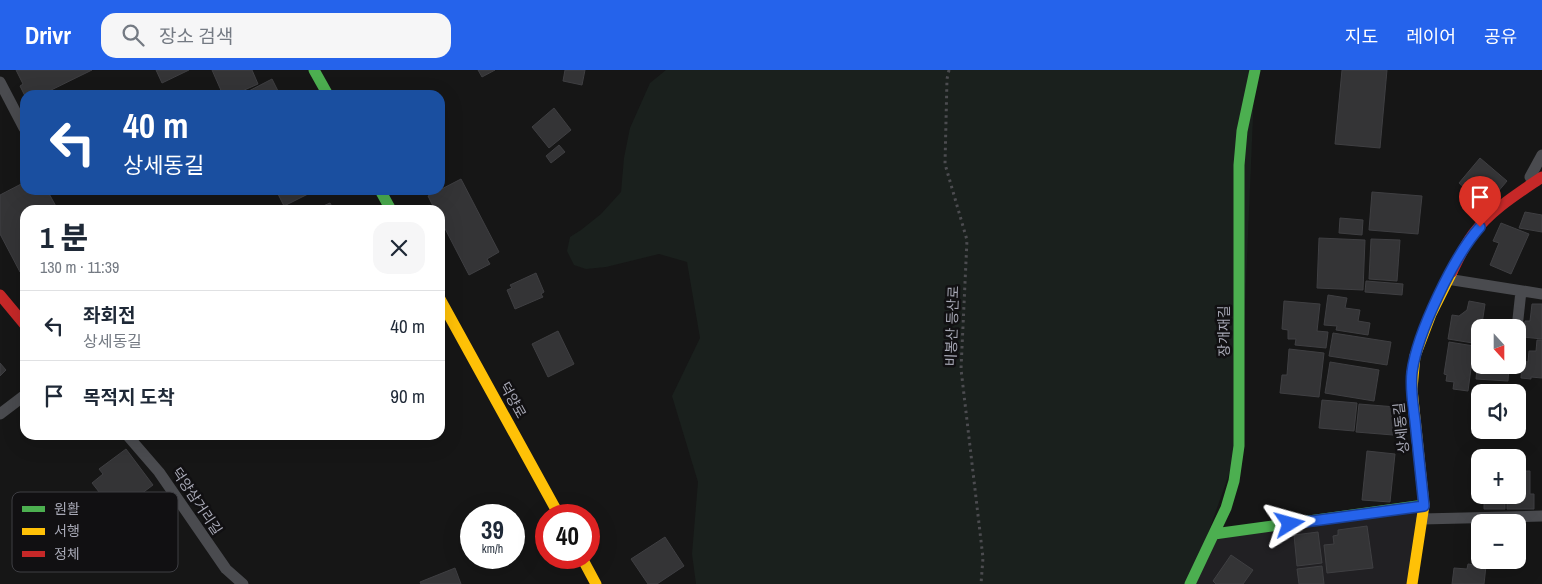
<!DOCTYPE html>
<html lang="ko">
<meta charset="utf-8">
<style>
body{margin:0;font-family:"Archivo Narrow","Noto Sans KR",sans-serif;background:#f6f6f7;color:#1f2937;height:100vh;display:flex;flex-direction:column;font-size:19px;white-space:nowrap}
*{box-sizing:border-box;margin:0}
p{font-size:16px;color:#747a83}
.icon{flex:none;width:28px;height:28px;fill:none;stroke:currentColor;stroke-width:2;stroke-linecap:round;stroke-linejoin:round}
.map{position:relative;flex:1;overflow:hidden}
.drawer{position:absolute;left:20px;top:135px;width:425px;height:235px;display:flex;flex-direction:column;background:#fff;border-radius:15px;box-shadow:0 5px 20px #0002}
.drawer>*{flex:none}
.top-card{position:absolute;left:20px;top:20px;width:425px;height:105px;border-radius:15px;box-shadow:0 5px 20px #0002;background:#1a4fa0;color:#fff;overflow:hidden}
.needle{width:32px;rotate:159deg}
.controls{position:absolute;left:1471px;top:249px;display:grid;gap:10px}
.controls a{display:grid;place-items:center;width:55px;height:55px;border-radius:10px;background:#fff;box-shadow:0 5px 20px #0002;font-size:25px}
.speed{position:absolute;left:460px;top:434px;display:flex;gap:10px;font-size:25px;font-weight:700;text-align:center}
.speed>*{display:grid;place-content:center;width:65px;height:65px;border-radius:50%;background:#fff;box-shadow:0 5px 20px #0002;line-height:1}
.speed small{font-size:12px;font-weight:400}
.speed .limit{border:8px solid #d22;background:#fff;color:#111}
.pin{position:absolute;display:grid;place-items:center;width:42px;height:42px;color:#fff;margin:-51px -21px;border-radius:50% 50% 50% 0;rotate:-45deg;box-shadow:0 0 5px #0007}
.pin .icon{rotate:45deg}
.me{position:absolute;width:55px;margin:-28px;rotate:82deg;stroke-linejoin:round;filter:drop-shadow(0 0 4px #0008)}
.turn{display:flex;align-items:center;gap:18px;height:105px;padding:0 20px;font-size:22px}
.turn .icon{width:65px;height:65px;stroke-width:2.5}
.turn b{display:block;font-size:35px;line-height:42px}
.round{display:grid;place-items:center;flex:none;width:52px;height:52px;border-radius:15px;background:#f6f6f7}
.head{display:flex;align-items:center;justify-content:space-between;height:85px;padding:0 20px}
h1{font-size:30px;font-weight:800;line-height:38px}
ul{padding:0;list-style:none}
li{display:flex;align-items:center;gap:15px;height:70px;padding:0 20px;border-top:1px solid #e0e1e3}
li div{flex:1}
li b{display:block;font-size:19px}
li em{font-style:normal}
header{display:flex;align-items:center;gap:30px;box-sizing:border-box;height:70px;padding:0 25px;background:#2563eb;color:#fff}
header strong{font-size:24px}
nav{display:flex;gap:28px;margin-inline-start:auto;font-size:18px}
.search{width:350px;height:45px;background:#f6f6f7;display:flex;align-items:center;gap:12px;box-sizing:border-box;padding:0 18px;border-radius:15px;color:#747a83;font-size:19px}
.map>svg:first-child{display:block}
.built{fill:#212023}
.green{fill:#1a201d}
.building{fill:#343436;stroke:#3f3f42}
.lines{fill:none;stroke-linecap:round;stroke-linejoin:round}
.path{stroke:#4c4c50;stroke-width:3;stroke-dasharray:2.5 4;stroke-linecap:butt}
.lane{stroke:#4a4b4f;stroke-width:11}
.fast{stroke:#4caf50;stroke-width:11}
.slow{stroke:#ffc107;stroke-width:11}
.jam{stroke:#c62828;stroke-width:11}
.route-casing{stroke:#184099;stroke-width:12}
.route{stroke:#2563eb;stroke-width:9}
.labels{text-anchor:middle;stroke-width:5;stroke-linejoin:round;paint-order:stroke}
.street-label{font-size:14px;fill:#a8a9b6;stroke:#111012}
.key{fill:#111012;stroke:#3e3e43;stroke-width:1}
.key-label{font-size:14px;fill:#a8a9b6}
</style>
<header>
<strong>Drivr</strong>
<div class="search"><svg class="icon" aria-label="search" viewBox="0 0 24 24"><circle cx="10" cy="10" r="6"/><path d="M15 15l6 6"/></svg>장소 검색</div>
<nav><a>지도</a><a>레이어</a><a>공유</a></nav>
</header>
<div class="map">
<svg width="1542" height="514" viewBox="0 0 1542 514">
<rect width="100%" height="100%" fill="#161616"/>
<path class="built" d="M1424,435L1412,514H1190L1214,464Z"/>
<path class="green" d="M666,0H1255L1239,376L1190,514H696L692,484L698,412L672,326L700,268L687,192L659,184L606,197L586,199L574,195L567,181L570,167L581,160L601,144L621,122L624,88L630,58L650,13Z"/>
<path class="building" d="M16,0H92L41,25L25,26L20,16L23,14Z
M156,0H189L162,13Z
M212,0H252L258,14L233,25H223Z
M478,0H495L482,7Z
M565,0H585L582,15L563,11Z
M1342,0H1387L1380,78L1335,74Z
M272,9L280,25H241Z
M554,38L571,60L549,78L532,57Z
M559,75L565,82L551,93L546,86Z
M1480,88L1507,111L1481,142L1461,125L1466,119L1459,113Z
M461,109L499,182L487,189L490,194L469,205L440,149V140H435L428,126Z
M25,112V120H47L58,140H25V199L20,202L0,164V125Z
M276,120H316L284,136Z
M1372,122L1422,126L1418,164L1369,160Z
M330,133L334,140H314Z
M1525,142L1542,145V162L1519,158Z
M1340,148L1363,150L1362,165L1339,163Z
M1501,153L1529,164L1511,204L1490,195L1499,173L1493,171Z
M1319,168L1365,170L1363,220L1317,218Z
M1371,169L1400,170L1397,211L1369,209Z
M536,203L544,222L541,224L543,227L515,239L507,220L512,218L510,215Z
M1366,211L1403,214L1402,225L1365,222Z
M1328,225L1347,228L1345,238L1360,240L1358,251L1370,253L1368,265L1336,260L1337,256L1324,255Z
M1284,231L1320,234L1317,261L1328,262L1326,278L1295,275L1296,269H1288V260L1282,259Z
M1469,231L1485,234L1479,274L1448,269L1452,245L1459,246L1467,240Z
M1532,234H1542V269L1523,267L1525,251H1530Z
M558,261L574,294L548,307L532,274Z
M1333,263L1391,272L1387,295L1329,286Z
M1537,270H1542V308L1531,307V309L1521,308L1522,291L1528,292L1529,281H1536Z
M1449,272L1474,276L1468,321L1453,319L1454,312L1446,311L1447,305L1444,304Z
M1289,279L1324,283L1319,327L1280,323L1282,305H1287Z
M1479,279L1480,295H1509L1508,311L1476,309Z
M1330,292L1379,300L1374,331L1325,323Z
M0,293L6,300L0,306Z
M1322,330L1357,333L1354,361L1319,358Z
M1359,334L1396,337L1393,365L1356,362Z
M126,379L153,415L129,433L125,428L115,435L118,438L114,441L92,413L103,404L99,399Z
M1367,381L1395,384L1390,432L1362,430Z
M1480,396V425H1505V439H1484V426L1480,425Z
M1518,401H1530V424H1534V439H1507V425H1518Z
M1367,456L1373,498L1327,503L1324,475L1334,474L1333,466L1338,465V460Z
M1318,462L1322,493L1297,496L1294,465Z
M665,467L684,496L657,514H648L631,489Z
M1231,485L1253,500L1243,514H1216L1213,511Z
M1468,494L1486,496L1484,514H1452L1454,498L1467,499Z
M1322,496L1324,514H1299L1297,499Z
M455,498L461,514H421L420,512Z"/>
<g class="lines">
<path class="path" d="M949,0L947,9L945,94L967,170L961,299L983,488L981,514"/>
<path class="lane" d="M0,12L24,58
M1530,107L1542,85
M1447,209L1542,224
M1517,258L1521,221
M0,344L25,325
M127,365L159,402L226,499L243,514
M1422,449L1542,446"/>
<path class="fast" d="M314,0L328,25
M380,120L391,140
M1214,464L1424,435
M1190,514L1226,438L1234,411L1239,376V95L1242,61L1255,0"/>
<path class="slow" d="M440,229L559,445
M582,488L596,514
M1412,514L1424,435L1412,319L1415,286L1431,244L1452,202"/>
<path class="jam" d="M1452,202C1458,190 1464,176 1473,164C1491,140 1517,124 1542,107
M0,225L25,255"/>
</g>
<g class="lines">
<defs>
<path id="route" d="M1290,454L1424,436C1421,407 1418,379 1415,351C1413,335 1410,318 1412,302C1417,263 1454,186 1480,157"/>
</defs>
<use href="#route" class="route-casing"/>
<use href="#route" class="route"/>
</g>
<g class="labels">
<g class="street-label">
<text transform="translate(952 256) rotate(-88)" y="5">비봉산 등산로</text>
<text transform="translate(1224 261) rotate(-90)" y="5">장개재길</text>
<text transform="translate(513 330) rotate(61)" y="5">덕양로</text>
<text transform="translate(1401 358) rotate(-96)" y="5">상세동길</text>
<text transform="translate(197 431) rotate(56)" y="5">덕양삼거리길</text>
</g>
</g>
<rect x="12" y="422" width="166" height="80" rx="8" class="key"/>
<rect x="22" y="436" width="23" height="6" fill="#4caf50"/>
<rect x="22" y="458" width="23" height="7" fill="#ffc107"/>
<rect x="22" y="481" width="23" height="6" fill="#c62828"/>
<g class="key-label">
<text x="54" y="444">원활</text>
<text x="54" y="466">서행</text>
<text x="54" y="489">정체</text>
</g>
</svg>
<div class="controls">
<a><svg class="needle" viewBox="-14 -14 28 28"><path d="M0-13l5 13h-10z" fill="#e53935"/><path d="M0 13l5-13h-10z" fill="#747a83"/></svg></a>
<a><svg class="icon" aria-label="sound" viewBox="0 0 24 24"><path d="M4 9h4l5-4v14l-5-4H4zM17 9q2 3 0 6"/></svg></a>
<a>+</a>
<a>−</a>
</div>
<div class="speed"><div>39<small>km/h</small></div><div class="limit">40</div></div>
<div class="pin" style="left:1480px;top:157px;background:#d93025"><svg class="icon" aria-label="arrive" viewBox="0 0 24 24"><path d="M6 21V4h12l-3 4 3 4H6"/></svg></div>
<svg class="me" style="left:1290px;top:454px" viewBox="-20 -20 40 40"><path d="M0-17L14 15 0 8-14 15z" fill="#2563eb" stroke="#fff" stroke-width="4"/></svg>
<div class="top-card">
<div class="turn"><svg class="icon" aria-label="left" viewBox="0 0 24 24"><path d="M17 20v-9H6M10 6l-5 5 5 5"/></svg><div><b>40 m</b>상세동길</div></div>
</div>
<section class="drawer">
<div class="head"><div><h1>1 분</h1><p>130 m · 11:39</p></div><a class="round"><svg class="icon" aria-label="close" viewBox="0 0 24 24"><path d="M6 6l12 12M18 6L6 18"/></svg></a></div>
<ul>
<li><svg class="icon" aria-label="left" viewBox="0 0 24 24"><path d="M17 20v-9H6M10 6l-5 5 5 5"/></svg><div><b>좌회전</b><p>상세동길</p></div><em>40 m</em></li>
<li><svg class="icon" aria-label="arrive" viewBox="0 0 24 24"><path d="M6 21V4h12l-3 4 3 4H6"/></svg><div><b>목적지 도착</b></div><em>90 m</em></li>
</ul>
</section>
</div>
